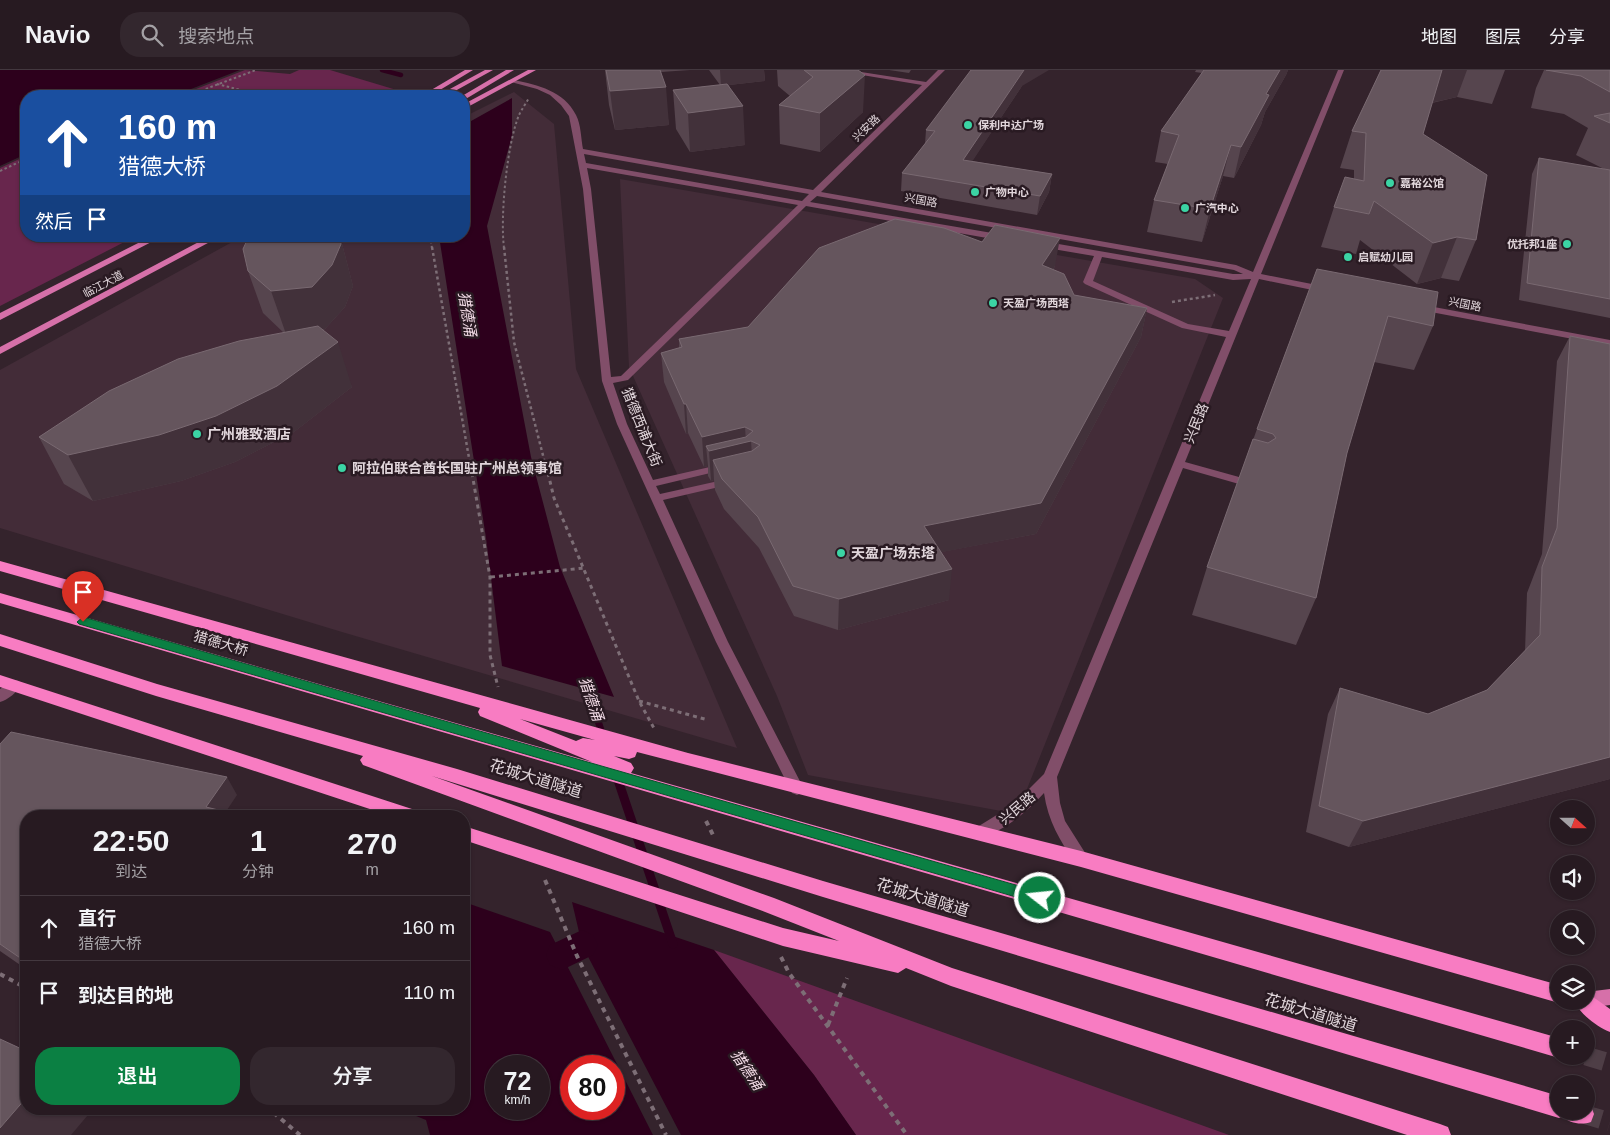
<!DOCTYPE html>
<html lang="zh">
<meta charset="utf-8">
<style>
body{margin:0;font-family:Arial,"Noto Sans SC",sans-serif;background:#33272e;color:#f1f3f6;height:100vh;display:flex;flex-direction:column;font-size:19px;white-space:nowrap}
*{box-sizing:border-box;margin:0}
p{font-size:16px;color:#a4a1a5}
.icon{flex:none;width:28px;height:28px;fill:none;stroke:currentColor;stroke-width:2;stroke-linecap:round;stroke-linejoin:round}
.map{position:relative;flex:1;overflow:hidden}
.side{position:absolute;left:20px;top:740px;width:450px;height:305px;display:flex;flex-direction:column;background:#271a21;border-radius:20px;box-shadow:0 1px 4px #0004,0 0 0 1px #43383f}
.side>*{flex:none}
.hud{position:absolute;left:20px;top:20px;width:450px;height:152px;border-radius:20px;box-shadow:0 1px 4px #0004,0 0 0 1px #43383f;background:#1a4fa0;color:#fff;overflow:hidden}
.needle{width:32px;rotate:111deg}
.fabs{position:absolute;left:1550px;top:730px;display:grid;gap:10px}
.fabs a{display:grid;place-items:center;width:45px;height:45px;border-radius:50%;background:#271a21;box-shadow:0 1px 4px #0004,0 0 0 1px #43383f;font-size:25px}
.speed{position:absolute;left:485px;top:985px;display:flex;gap:10px;font-size:25px;font-weight:700;text-align:center}
.speed>*{display:grid;place-content:center;width:65px;height:65px;border-radius:50%;background:#271a21;box-shadow:0 1px 4px #0004,0 0 0 1px #43383f;line-height:1}
.speed small{font-size:12px;font-weight:400}
.speed .limit{border:8px solid #d22;background:#fff;color:#111}
.pin{position:absolute;display:grid;place-items:center;width:42px;height:42px;color:#fff;margin:-51px -21px;border-radius:50% 50% 50% 0;rotate:-45deg;box-shadow:0 0 5px #0007}
.pin .icon{rotate:45deg}
.me{position:absolute;width:55px;margin:-28px;rotate:286deg;stroke-linejoin:round;filter:drop-shadow(0 0 4px #0008)}
.turn{display:flex;align-items:center;gap:18px;height:105px;padding:0 15px;font-size:22px}
.turn .icon{width:65px;height:65px;stroke-width:2.5}
.turn b{display:block;font-size:35px;line-height:42px}
.then{display:flex;align-items:center;height:48px;padding:0 15px;background:#0003;gap:10px;font-size:19px}
.eta{display:flex;justify-content:space-evenly;align-items:center;height:85px;text-align:center}
.eta b{font-size:30px;font-weight:600;line-height:35px}
.primary-button{display:flex;gap:10px;margin-top:auto;padding:10px 15px}
.primary-button a{flex:1;height:58px;border-radius:20px;background:#0b8043;color:#fff;font-size:20px;font-weight:600;line-height:58px;text-align:center}
.primary-button a+a{background:#33272e;color:#f1f3f6}
ul{padding:0;list-style:none}
li{display:flex;align-items:center;gap:15px;height:65px;padding:0 15px;border-top:1px solid #43383f}
li div{flex:1}
li b{display:block;font-size:19px}
li em{font-style:normal}
header{display:flex;align-items:center;gap:30px;box-sizing:border-box;height:70px;padding:0 25px;background:#271a21;border-bottom:1px solid #43383f}
header strong{font-size:24px}
nav{display:flex;gap:28px;margin-inline-start:auto;font-size:18px}
.search{width:350px;height:45px;background:#33272e;display:flex;align-items:center;gap:12px;box-sizing:border-box;padding:0 18px;border-radius:20px;color:#a4a1a5;font-size:19px}
.map>svg:first-child{display:block}
.built{fill:#432c38}
.green{fill:#68264d}
.water{fill:#2d001c;fill-rule:evenodd}
.lines{fill:none;stroke-linecap:round;stroke-linejoin:round}
.stream-far2{stroke:#2d001c;stroke-width:4.5}
.stream-far1{stroke:#2d001c;stroke-width:7}
.stream{stroke:#2d001c;stroke-width:9}
.canal{fill:#2d001c;fill-rule:evenodd}
.highway-tunnel{stroke:#4e3e46;stroke-width:19;stroke-dasharray:19 9;stroke-linecap:butt}
.path-far3{stroke:#7d6e76;stroke-width:2;stroke-dasharray:2.5 2.5;stroke-linecap:butt}
.path-far2{stroke:#7d6e76;stroke-width:2.5;stroke-dasharray:3 3;stroke-linecap:butt}
.path-far1{stroke:#7d6e76;stroke-width:3;stroke-dasharray:4 4;stroke-linecap:butt}
.path{stroke:#7d6e76;stroke-width:4;stroke-dasharray:5 5;stroke-linecap:butt}
.minor{fill:#814e69;fill-rule:evenodd}
.major{fill:#d670a9;fill-rule:evenodd}
.highway{fill:#f87cc2;fill-rule:evenodd}
.wall{fill:#56454e}
.shaded-wall{fill:#42313a}
.building{fill:#65555d;stroke:#796971}
.route{fill:#0b8043;stroke:#07532c}
.poi-dot{fill:#3bd4a4;stroke:#291a22;stroke-width:2}
.labels{text-anchor:middle;stroke-width:5;stroke-linejoin:round;paint-order:stroke}
.far-poi-label{font-size:11px;font-weight:bold;fill:#e1d6db;stroke:#291a22;text-anchor:start}
.far-street-label{font-size:11px;fill:#e1d6db;stroke:#291a22}
.street-label{font-size:14px;fill:#e1d6db;stroke:#291a22}
.poi-label{font-size:14px;font-weight:bold;fill:#e1d6db;stroke:#291a22;text-anchor:start}
.water-label{font-size:15px;font-style:italic;fill:#f3dce7;stroke:#291a22}
.near-street-label{font-size:16px;fill:#e1d6db;stroke:#291a22}
</style>
<header>
<strong>Navio</strong>
<div class="search"><svg class="icon" aria-label="search" viewBox="0 0 24 24"><circle cx="10" cy="10" r="6"/><path d="M15 15l6 6"/></svg>搜索地点</div>
<nav><a>地图</a><a>图层</a><a>分享</a></nav>
</header>
<div class="map">
<svg width="1610" height="1065" viewBox="0 0 1610 1065">
<rect width="100%" height="100%" fill="#34232c"/>
<path class="built" d="M514,22L554,54L576,299L737,678L342,562L0,458V300L243,166H464V47Z
M620,109L1195,209L1223,228L1017,744L808,705L777,626L629,297Z"/>
<path class="green" d="M245,0L290,4L299,0H330L410,24L406,26H178Z
M26,86V166H136L0,236V98Z
M714,880L1229,1065H856L814,1005Z"/>
<path class="water" d="M0,0H240L173,26H26V84L0,96Z
M512,28V66L487,156L531,387L560,497L614,627L502,596L486,468L439,166H464V55Z
M464,832L550,862L653,1065H430L426,1050L399,1039H464ZM496,996H539V1039H496ZM614,996V1039H571V996Z
M572,832L714,880L814,1005L856,1065H681L582,875Z"/>
<g class="lines">
<path class="stream-far2" d="M382,0L401,5"/>
<path class="stream-far1" d="M585,612L603,666"/>
<path class="stream" d="M617,707L673,874"/>
<path class="canal" d="M582,860L593,865L598,875L593,885L562,900L550,895L546,885L550,875Z"/>
<path class="highway-tunnel" d="M1586,986L1610,993
M1583,1044L1610,1052"/>
<path class="path-far3" d="M217,14L264,26
M187,26L256,0
M0,101L26,89
M430,166L432,178
M504,178C500,146 507,74 519,45C522,39 526,33 529,28"/>
<path class="path-far2" d="M432,177L472,405
M504,177L514,272L548,405
M1172,232L1215,225"/>
<path class="path-far1" d="M472,403L490,507V585L498,617
M548,403L554,428L639,631L655,660
M491,507L585,498
M639,631L708,650"/>
<path class="path" d="M706,751L713,765
M545,810L577,886L666,1065
M781,887L789,903L907,1065
M0,904L26,918
M828,955L847,908
M264,1039L275,1044L300,1065"/>
<path class="minor" d="M832,0H848L926,12L938,0H945L821,122L1236,195L1253,202L1338,0H1344L1261,204L1327,217L1332,220L1327,223L1259,209L1185,392L1257,412L1259,414L1253,418L1183,398L1057,707L1060,733L1065,751L1089,789L1086,794L1081,795L1076,794C1060,771 1048,751 1044,723C1026,743 1005,760 979,769L974,767L972,763L974,759L1013,735L1044,704L1226,267L1182,258L1085,214L1083,212L1094,186L1041,177L1037,174L1041,171L1233,204H1243L1234,200L817,126L810,132L1004,165L1008,168L1004,171L806,136L628,310L613,313L627,354L653,410L723,394L729,397L727,399L656,416L660,424L732,408L738,411L732,414L663,430L728,572L804,719L802,723L797,725L792,723L716,572L617,354L602,311L583,119L569,46L561,35L550,25L537,19L511,12L514,10C538,15 564,21 576,45C581,54 581,69 583,79L813,120L922,15ZM584,84L809,124L802,131L586,93ZM587,98L798,135L621,306L611,307L591,119ZM1102,187L1233,210L1251,209L1229,261L1188,254L1093,211Z
M1418,234L1610,270V276L1415,239V235Z
M14,610L19,611L21,615C17,622 8,630 0,632V619Z"/>
<path class="major" d="M465,0H473L430,26H421Z
M485,0H493L446,26H437Z
M506,0H514L464,30V26H462Z
M528,0H536L464,39V34Z
M152,166H163L0,250V243Z
M210,166H221L0,284V277Z
M1610,919V935L1586,938L1580,936L1578,931H1586V922Z"/>
<path class="highway" d="M0,491L688,683L1081,781L1559,915V931H1564L1559,933L1081,797L637,682L635,687L629,689L614,686L631,693L634,698L631,703L1559,968V986H1563L1559,988L0,533V523L592,692L480,646L478,642L480,638L0,501ZM520,649L595,670L583,668L576,671Z
M0,564L157,614L457,699L823,811L1559,1026V1041H1586V1035L1591,1036L1594,1044L1591,1052C1582,1055 1569,1054 1563,1046L1559,1048L823,827L432,706L774,828L952,898L1440,1054L1448,1057L1451,1065H1407L951,916L906,898L898,903L783,876L464,770V756L783,858L839,871L760,840L363,695L360,690L363,686L156,626L0,576Z
M0,605L412,739L418,741L421,746H391L0,617Z
M1586,922L1610,939V962C1597,957 1580,944 1574,931H1586Z"/>
</g>
<path class="wall" d="M605,0H690L661,2L669,55L615,60L609,35Z
M709,0H764L765,11L729,15L745,75L690,82L676,59L673,20L720,15Z
M777,0H858L863,42L820,82L780,74L779,35L790,26L778,16Z
M889,0H911L909,3Z
M1196,0H1288L1286,5L1265,42L1261,55L1234,108L1223,106L1202,172L1147,162L1154,130L1168,94L1155,92L1161,61L1202,3L1195,2Z
M1381,0H1505L1492,34L1457,27L1432,33L1423,64L1476,170L1459,211L1441,208L1417,214L1360,170L1356,184L1321,177L1334,137L1354,109V100L1340,98L1352,61Z
M1544,0H1610V248L1519,230L1532,104L1539,88L1606,100L1576,85L1588,58L1564,44L1531,38L1536,18Z
M1022,16L972,91L1052,104L1049,122L1037,145L901,121L902,103L925,74L926,60Z
M340,166L353,216L345,237L325,259L323,260L352,317L294,362L235,392L181,411L93,431L64,414L39,367L284,263L263,243L248,201Z
M982,172L1055,196L1053,200L1074,225L1147,238L1141,267L1036,464L941,482L949,530L838,560L794,546L759,478L724,439L715,420L714,410L711,411L708,406V396L704,397L688,363L686,364L664,312L661,283L679,278V269L748,257Z
M1317,199L1433,256L1414,300L1374,292L1347,383L1316,528L1296,575L1192,545L1207,497L1257,359Z
M1570,266L1610,709L1349,777L1306,762L1328,644L1340,618L1428,644L1487,620L1525,581L1527,523L1542,484L1557,291Z
M0,674L237,725L26,746V899L0,881Z"/>
<path class="shaded-wall" d="M720,0H764L765,11L721,16Z
M1024,0H1049L1022,16L962,107L963,90Z
M1280,0H1288L1286,5L1265,42L1261,55L1234,108L1241,77L1266,24Z
M1442,0H1467L1457,27L1430,33Z
M865,5L863,42L820,82V43Z
M666,17L669,55L615,60L610,21Z
M743,36L745,75L690,82L688,43Z
M1231,75L1223,106L1202,172L1210,139Z
M1052,104L1049,122L1037,145L1040,126Z
M340,166L353,216L345,237L325,259L286,264L271,221Z
M1457,167L1441,208L1417,214L1433,173Z
M1060,168L1055,196L1038,223L1042,195Z
M1147,238L1141,267L1036,464L922,486L924,456Z
M338,272L352,317L294,362L235,392L181,411L93,431L68,385Z
M684,334H686L688,363L686,364Z
M745,357L746,372L751,371L753,401L713,390L714,410L711,411L709,381L706,376L708,396L704,397L702,367Z
M952,499L949,530L838,560L839,529Z
M1610,687V709L1349,777L1363,751Z
M227,707L237,725L223,746L206,737Z
M26,1028V1039H93L71,1065H0V1058Z"/>
<path class="building" d="M606,0H660L666,17L610,21Z
M804,0H858L865,5L820,43L779,35L813,7Z
M971,0H1024L963,90L1052,104L1040,126L902,103L935,61L926,60Z
M1204,0H1280L1266,24L1269,25L1241,77L1231,75L1210,139L1154,130L1179,65L1161,61Z
M1381,0H1442L1423,64L1487,105L1476,170L1457,167L1433,173L1374,131L1369,144L1334,137L1345,107L1364,111L1366,63L1352,61Z
M1546,0H1610V22L1581,6Z
M727,14L743,36L688,43L673,20Z
M1610,43V53L1594,46Z
M1539,88L1610,100V229L1527,213Z
M895,149L944,158L982,172L995,155L1060,168L1042,195L1064,204L1074,225L1147,238L1041,433L924,456L952,499L839,529L793,516L758,447L722,409L713,390L752,381L760,375L751,371L709,381L706,376L746,367L753,361L745,357L702,367L686,334H684L661,283L682,277L679,269L748,257L819,178Z
M249,166H339L341,174L332,195L312,217L271,221L248,201L243,179Z
M1317,199L1438,222L1433,256L1388,246L1347,383L1316,528L1207,497L1253,369L1268,373L1276,368L1273,364L1257,359Z
M318,256L338,272L277,316L216,346L159,365L68,385L39,367L109,321L178,289L239,271Z
M1570,266L1610,274V687L1363,751L1319,736L1340,618L1428,644L1487,620L1540,565L1542,497L1557,458Z
M11,662L227,707L206,737L243,746H26V892L0,874V674Z
M0,969L26,981V1028L0,1058Z"/>
<path class="route" d="M83,547L1040,822L1046,824L1048,828L1046,832L1040,834L79,554L77,552Z"/>
<g class="poi-dot">
<circle cx="968" cy="55" r="5"/>
<circle cx="1390" cy="113" r="5"/>
<circle cx="975" cy="122" r="5"/>
<circle cx="1185" cy="138" r="5"/>
<circle cx="1567" cy="174" r="5"/>
<circle cx="1348" cy="187" r="5"/>
<circle cx="993" cy="233" r="5"/>
<circle cx="197" cy="364" r="5"/>
<circle cx="342" cy="398" r="5"/>
<circle cx="841" cy="483" r="5"/>
</g>
<g class="labels">
<g class="far-poi-label">
<text x="978" y="59">保利中达广场</text>
<text x="1400" y="117">嘉裕公馆</text>
<text x="985" y="126">广物中心</text>
<text x="1195" y="142">广汽中心</text>
<text x="1557" y="178" text-anchor="end">优托邦1座</text>
<text x="1358" y="191">启赋幼儿园</text>
<text x="1003" y="237">天盈广场西塔</text>
</g>
<g class="far-street-label">
<text transform="translate(866 58) rotate(-44)" y="4">兴安路</text>
<text transform="translate(921 130) rotate(10)" y="4">兴国路</text>
<text transform="translate(103 214) rotate(-28)" y="4">临江大道</text>
<text transform="translate(1465 234) rotate(11)" y="4">兴国路</text>
</g>
<g class="street-label">
<text transform="translate(1196 353) rotate(-68)" y="5">兴民路</text>
<text transform="translate(642 357) rotate(68)" y="5">猎德西浦大街</text>
<text transform="translate(221 573) rotate(16)" y="5">猎德大桥</text>
<text transform="translate(1017 738) rotate(-40)" y="5">兴民路</text>
</g>
<g class="poi-label">
<text x="207" y="369">广州雅致酒店</text>
<text x="352" y="403">阿拉伯联合酋长国驻广州总领事馆</text>
<text x="851" y="488">天盈广场东塔</text>
</g>
<g class="water-label">
<text transform="translate(467 244) rotate(81)" y="5">猎德涌</text>
<text transform="translate(591 629) rotate(71)" y="5">猎德涌</text>
<text transform="translate(747 1000) rotate(56)" y="5">猎德涌</text>
</g>
<g class="near-street-label">
<text transform="translate(536 708) rotate(17)" y="6">花城大道隧道</text>
<text transform="translate(923 827) rotate(17)" y="6">花城大道隧道</text>
<text transform="translate(1311 942) rotate(17)" y="6">花城大道隧道</text>
</g>
</g>
</svg>
<div class="fabs">
<a><svg class="needle" viewBox="-14 -14 28 28"><path d="M0-13l5 13h-10z" fill="#e53935"/><path d="M0 13l5-13h-10z" fill="#a4a1a5"/></svg></a>
<a><svg class="icon" aria-label="sound" viewBox="0 0 24 24"><path d="M4 9h4l5-4v14l-5-4H4zM17 9q2 3 0 6"/></svg></a>
<a><svg class="icon" aria-label="search" viewBox="0 0 24 24"><circle cx="10" cy="10" r="6"/><path d="M15 15l6 6"/></svg></a>
<a><svg class="icon" aria-label="layers" viewBox="0 0 24 24"><path d="M12 4l9 5-9 5-9-5zM3 14l9 5 9-5"/></svg></a>
<a>+</a>
<a>−</a>
</div>
<div class="speed"><div>72<small>km/h</small></div><div class="limit">80</div></div>
<div class="pin" style="left:83px;top:552px;background:#d93025"><svg class="icon" aria-label="arrive" viewBox="0 0 24 24"><path d="M6 21V4h12l-3 4 3 4H6"/></svg></div>
<svg class="me" style="left:1040px;top:828px" viewBox="-20 -20 40 40"><circle r="17" fill="#0b8043" stroke="#fff" stroke-width="3"/><path d="M0-11L8 9 0 5-8 9z" fill="#fff"/></svg>
<div class="hud">
<div class="turn"><svg class="icon" aria-label="ahead" viewBox="0 0 24 24"><path d="M12 20V5M6 11l6-6 6 6"/></svg><div><b>160 m</b>猎德大桥</div></div>
<div class="then">然后<svg class="icon" aria-label="arrive" viewBox="0 0 24 24"><path d="M6 21V4h12l-3 4 3 4H6"/></svg></div>
</div>
<section class="side">
<div class="eta">
<div><b>22:50</b><p>到达</p></div>
<div><b>1</b><p>分钟</p></div>
<div><b>270</b><p>m</p></div>
</div>
<ul>
<li><svg class="icon" aria-label="ahead" viewBox="0 0 24 24"><path d="M12 20V5M6 11l6-6 6 6"/></svg><div><b>直行</b><p>猎德大桥</p></div><em>160 m</em></li>
<li><svg class="icon" aria-label="arrive" viewBox="0 0 24 24"><path d="M6 21V4h12l-3 4 3 4H6"/></svg><div><b>到达目的地</b></div><em>110 m</em></li>
</ul>
<div class="primary-button"><a>退出</a><a>分享</a></div>
</section>
</div>
